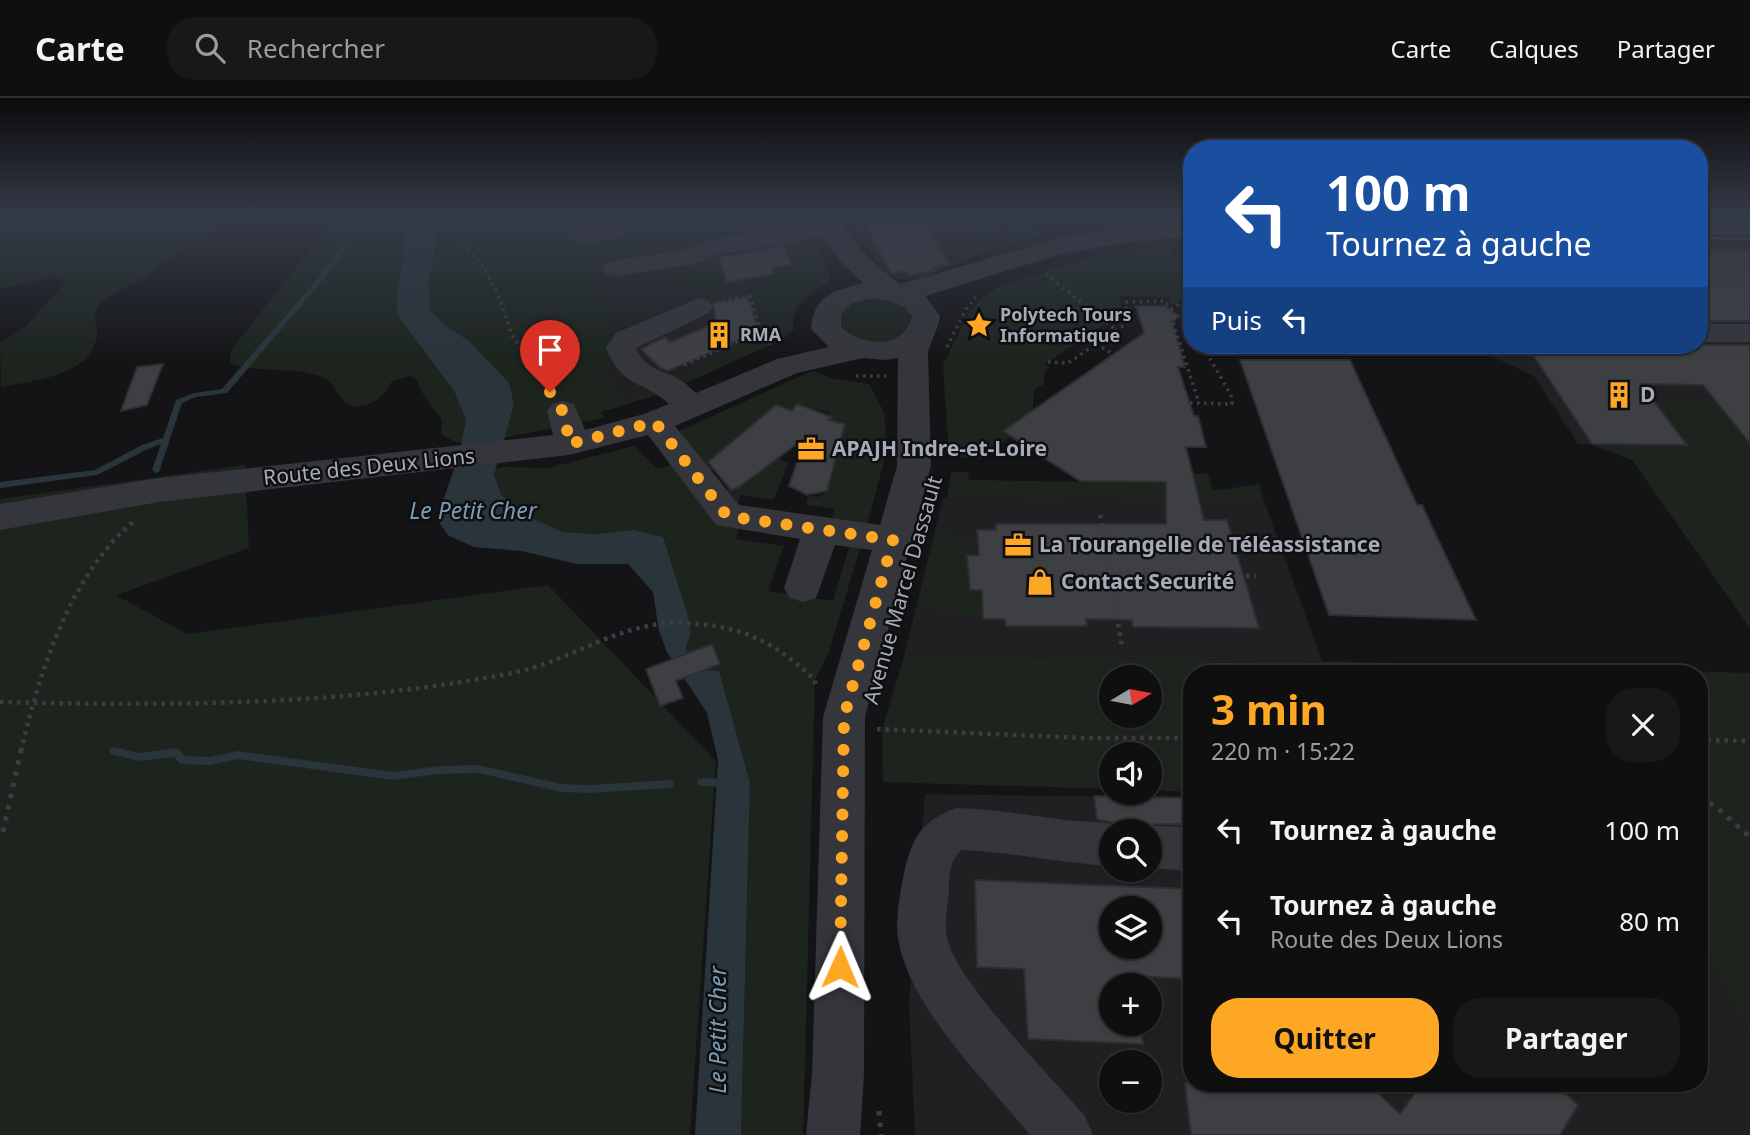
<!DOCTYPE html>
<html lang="fr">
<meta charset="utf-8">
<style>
body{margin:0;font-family:"Noto Sans",sans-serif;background:#181819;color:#f1f3f6;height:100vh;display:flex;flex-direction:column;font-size:26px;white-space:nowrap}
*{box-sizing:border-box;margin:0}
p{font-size:23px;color:#9b9c9f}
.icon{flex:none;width:38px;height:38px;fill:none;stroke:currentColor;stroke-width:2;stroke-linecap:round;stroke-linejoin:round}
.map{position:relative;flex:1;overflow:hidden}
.drawer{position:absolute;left:1183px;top:567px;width:525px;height:427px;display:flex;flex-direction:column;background:#0f0f10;border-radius:28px;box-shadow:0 2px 5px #0004,0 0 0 2px #2f2f30}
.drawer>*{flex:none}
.hud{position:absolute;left:1183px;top:42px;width:525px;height:214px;border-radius:28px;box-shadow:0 2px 5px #0004,0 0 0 2px #2f2f30;background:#1a4fa0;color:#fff;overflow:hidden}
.needle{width:46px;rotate:80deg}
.controls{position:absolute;left:1099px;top:567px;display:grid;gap:14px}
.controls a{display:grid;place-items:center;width:63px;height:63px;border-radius:50%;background:#0f0f10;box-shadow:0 2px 5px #0004,0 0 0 2px #2f2f30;font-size:35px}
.pin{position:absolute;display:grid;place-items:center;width:60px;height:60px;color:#fff;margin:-72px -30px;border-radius:50% 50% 50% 0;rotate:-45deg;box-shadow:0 0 7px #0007}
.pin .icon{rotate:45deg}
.me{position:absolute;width:77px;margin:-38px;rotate:1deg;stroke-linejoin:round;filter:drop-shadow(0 0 5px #0008)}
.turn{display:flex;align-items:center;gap:24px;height:147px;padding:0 28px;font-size:32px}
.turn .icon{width:91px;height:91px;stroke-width:2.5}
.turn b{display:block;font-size:49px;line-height:60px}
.then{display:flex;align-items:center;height:66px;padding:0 28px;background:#0003;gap:14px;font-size:26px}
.round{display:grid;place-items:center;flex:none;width:74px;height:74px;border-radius:28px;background:#181819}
.summary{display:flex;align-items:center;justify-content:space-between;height:119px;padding:0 28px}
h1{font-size:42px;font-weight:700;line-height:52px;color:#fea724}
.primary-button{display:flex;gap:14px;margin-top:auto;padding:14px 28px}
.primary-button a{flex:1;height:80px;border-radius:28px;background:#fea724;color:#111;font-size:28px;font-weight:700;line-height:80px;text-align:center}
.primary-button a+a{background:#181819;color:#f1f3f6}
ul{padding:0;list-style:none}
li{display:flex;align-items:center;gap:21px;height:91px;padding:0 28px}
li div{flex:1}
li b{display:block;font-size:26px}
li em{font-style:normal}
header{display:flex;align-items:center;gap:42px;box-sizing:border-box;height:98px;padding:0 35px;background:#0f0f10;border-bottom:2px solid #2f2f30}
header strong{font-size:33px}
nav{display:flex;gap:38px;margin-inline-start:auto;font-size:24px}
.search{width:490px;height:63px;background:#181819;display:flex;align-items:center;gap:18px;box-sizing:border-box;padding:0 24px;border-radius:28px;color:#9b9c9f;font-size:26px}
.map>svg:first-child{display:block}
.built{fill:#202023;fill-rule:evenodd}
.green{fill:#1c241d;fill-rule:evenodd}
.water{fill:#29343b}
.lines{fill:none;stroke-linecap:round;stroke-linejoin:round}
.stream{fill:#29343b;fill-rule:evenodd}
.building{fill:#3e3f43;stroke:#2e2e32;stroke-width:2;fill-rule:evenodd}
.path-far2{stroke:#3b3d43;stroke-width:3.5;stroke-dasharray:2.5 4.5;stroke-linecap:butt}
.path-far1{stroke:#3b3d43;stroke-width:4.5;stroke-dasharray:3.5 5;stroke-linecap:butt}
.path{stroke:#3b3d43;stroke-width:5;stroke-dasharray:4.5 7;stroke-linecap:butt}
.minor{fill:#35363b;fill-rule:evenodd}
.tram{stroke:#484a51;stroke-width:2}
.route{stroke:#fea724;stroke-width:12;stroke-dasharray:0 21.6}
.labels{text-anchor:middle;stroke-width:5;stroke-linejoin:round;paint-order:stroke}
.far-poi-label{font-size:18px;font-weight:bold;fill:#a5acb7;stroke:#0f0f11;text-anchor:start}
.poi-label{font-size:21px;font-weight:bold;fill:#a5acb7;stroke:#0f0f11;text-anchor:start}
.street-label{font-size:21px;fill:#a5acb7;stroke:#0f0f11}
.water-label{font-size:23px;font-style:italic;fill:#799db5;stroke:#0f0f11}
</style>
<header>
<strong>Carte</strong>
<div class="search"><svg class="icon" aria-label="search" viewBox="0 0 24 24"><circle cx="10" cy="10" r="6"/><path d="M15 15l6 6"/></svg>Rechercher</div>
<nav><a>Carte</a><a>Calques</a><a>Partager</a></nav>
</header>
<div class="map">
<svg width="1750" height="1037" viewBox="0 0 1750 1037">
<rect width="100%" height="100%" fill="#141416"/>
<path class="built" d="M560,120H805L825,177L801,197L778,243L675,290L609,312L587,305Z
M852,120H976L995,150L922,180L899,181L880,170Z
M1699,149H1750V349L1578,346L1534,278L1468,247H1699Z
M943,400L1264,403L1322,563L904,558Z
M925,696L1192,700V985H1699V840L1750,938V1037H915L909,904ZM1111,733H1150V772H1111ZM1111,810H1150V849H1111ZM1111,887H1150V926H1111ZM1111,964H1150V1003H1111Z"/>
<path class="green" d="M0,120H229L145,179L117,194L102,204L94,217C95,224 98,232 97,238C91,278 32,283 1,289L0,245L25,229L64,186L63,181L50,179L0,191Z
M335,120H402C413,156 391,187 398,218L454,293L466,322L462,344H455L441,336L442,322L421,293L416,281L411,278L392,283C385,297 372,310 354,308C339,307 338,284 320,278C291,268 258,276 229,265L231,252Z
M437,120H568L572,142L651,130L649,123L637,124L636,120H698L708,148L704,151L701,144L600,159L605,190L710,173L726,178L728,184L773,176L772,170C787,168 802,165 806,151L813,154L819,151L831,181C814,196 789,203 794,231L784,240L772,245L761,236L763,234L751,197L733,199L732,195L707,199L704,189L670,195L667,183L604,193L615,265L599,274L627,305L654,293L659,296L600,314L605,319L598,321L503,340L514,306C499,286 486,262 469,243C458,232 438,228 430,213C420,193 437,144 437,120Z
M705,120H805L808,128L712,142Z
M975,120H986L1000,148L977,156L978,146L974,141L987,138Z
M996,120H1030L1041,136L1009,146L1008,139Z
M1169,148L1173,157H1179L1186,199L1171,209L1169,199L1119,198L1122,215L1045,266L1050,269L1046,272L1043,287L1034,292L1032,323L980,361L949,358L943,267L970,213L980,201L997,190L1061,168L1103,157Z
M877,200L896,204L912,216L914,224L898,241L872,245L843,235L838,219C849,205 859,201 877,200Z
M759,238L769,247L684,286L681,284L680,281L691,275L688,271Z
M812,273L834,281L869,286L884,314L887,352L866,431L832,420L835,411L806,407L808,398L819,399L826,394L845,326L826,322L829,315L798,307L792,313L776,307L707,365L715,370L710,374L677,334Z
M1654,304L1721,305L1724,313L1739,331L1750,332V530L1632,362L1590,346L1686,347Z
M634,348L658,371L676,365L740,426L736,441L784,448L768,493L833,503L851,443L862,444L828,556L815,582L803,1037H741L750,685L693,572L685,549L691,535L633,432C610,435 590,437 567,434C542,430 488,402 495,371L505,369L548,370Z
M775,358L788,365L774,402L740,397L736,411L713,386L719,382L726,392L737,390Z
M245,367L249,450L116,497L187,536L548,487L716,663L690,1037H0V401Z
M951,374H968L969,382L1194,385L1192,376H1208L1213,393L1259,386L1264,403L947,400Z
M948,430L951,442L977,440L979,457L970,492H981L983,521L918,506L936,432Z
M904,558L1322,563L1750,575V938L1699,840V576H1192V694L1150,692V656H1111V691L883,684L882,632ZM1111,579H1150V618H1111Z"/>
<path class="water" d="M402,120H437V141L428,187L430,212L442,225L468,242L509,285L514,306L494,377L501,396L520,415L563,434L596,436L633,432L663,439L687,515L691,535L686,549L693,572L719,573L750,685L741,1037H695L718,662L707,615L667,554L659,533L653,494L628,466H577L521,453L474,449L449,438L440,426L441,409L460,353L466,322L454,293L398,218C391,187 413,156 402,120Z"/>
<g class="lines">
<path class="stream" d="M363,120H369L318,188L227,295L196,299L182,305L159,374L156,375L152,372L161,346L148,351L97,377L0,390V384L95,372L142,347L163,340L176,302L194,295L222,291L313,186Z
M114,649L139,655L176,650L179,651L185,658L210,659L238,653L393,674L439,668L478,667L561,686L590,687L669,682L673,683L674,686L673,689L669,690L590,695L561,694L478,675L439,676L393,682L238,661L210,667L182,666L179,665L174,659L139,663L111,656L109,653L111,650Z
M702,680L728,681L732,682L733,685L732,688L728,689L702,688L698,687L697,684L698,681Z"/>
</g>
<path class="building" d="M862,120H922L949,166L933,169L935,173L908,177L906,173L891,175Z
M784,148L792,167L772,170L774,176L727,184L719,159Z
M1699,152H1750V223H1699Z
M748,199L759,233L668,273L660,270L641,251L665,239L670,244L716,225L713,205Z
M1136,208H1167L1168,212L1180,218L1172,224L1185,269H1178L1194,318H1198L1206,349H1186L1204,422H1227L1259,530L1133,529L1132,522L1086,521L1087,528H1006L1005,521H983L982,492H970L967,457H979L977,432H996V426H1166V384L1080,383L1003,333L1144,235Z
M1699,247H1750V345L1703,287L1641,286L1687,347L1592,346L1531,254H1540L1536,249L1699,251Z
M1240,262H1350L1417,407H1422L1476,522L1329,517Z
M163,266L147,307L121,313L137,269Z
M797,306L832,319L828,322L845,326L827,393L807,397L789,388L805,340L739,389L731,392L708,364L776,307L792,313Z
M712,546L720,566L676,583L683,600L660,608L646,571Z
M1094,698L1192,700V726L1121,727L1097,721Z
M975,782L1192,791V881L1134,878L1135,887H1111V926H1140L1143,946L1028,941L1024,871L977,869ZM1111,810H1150V849H1111Z
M1185,985H1367L1400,1016L1422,985H1553L1578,1007L1560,1037H1191Z"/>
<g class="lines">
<path class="path-far2" d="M473,120L466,131L464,148L482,167L497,194L512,237L549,292
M991,120L1001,141
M1188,151L1191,157L1181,159L1192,216
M1046,176L1116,232
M1171,212L1187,200
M759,235L773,248
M1096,246L1120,260
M947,249L966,211L976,199
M1048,264L1068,265L1127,225L1126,204L1166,203L1199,305
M684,267L761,233L750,198L723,202
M856,278H886
M1190,305L1232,306L1231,297L1202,247"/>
<path class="path-far1" d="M1100,417L1122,549
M1110,475L1256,478
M0,604C170,608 345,608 512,575C570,564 616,525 678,525C738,526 771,541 815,582V590
M877,631L1082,640H1192
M1699,642L1750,643
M21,653C39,575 70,477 133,424"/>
<path class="path" d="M1699,700L1715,708L1750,739
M3,734L21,652
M879,1013L881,1037"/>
<path class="minor" d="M562,120H588L589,127L600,126L599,120H625L627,133L623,139C606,143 585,146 569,142Z
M1699,120H1750V136H1699Z
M829,122L838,124L868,160L900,186L1060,140L1116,130L1192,122V138L1116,146L1061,156L925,198L940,218C938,232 931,242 928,255L931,368L865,619L864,976L860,1037H806L812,976L823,619L872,452L835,447L816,500L803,504L790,500L784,490L800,441L716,427L648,337L569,357L159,404L0,432V406L159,380L553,337L547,313L552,306L563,303L574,306L585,332L644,316L669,306C644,282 622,291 606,250L616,235L699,200L709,203L713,209L709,215L636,250C646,274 664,271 682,283C687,286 691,291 696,295L777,261L829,249L811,231C814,196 834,193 863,185L841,164L822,139L719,156L695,166L616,178L606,176L602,170L606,164L688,151L712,141ZM868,201C886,201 901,203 912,218C905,252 862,249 841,229V216L851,206ZM863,260L885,262L898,260L897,368L880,427L739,407L675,328L797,275Z
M1699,226H1750V244H1699Z
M956,710C993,711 1028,717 1064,722C1086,725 1110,721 1128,733H1111V768C1061,765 1012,754 962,752C950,760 949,778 949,791C948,806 944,825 947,840C955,882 1053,981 1085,1018L1093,1037H1030C986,983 909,910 898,840C895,823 901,788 905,771C913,737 923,723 956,710Z
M1150,728L1192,729V773L1150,770V733H1135Z"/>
<path class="tram" d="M1699,140L1750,141"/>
</g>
<linearGradient id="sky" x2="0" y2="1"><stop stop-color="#0b0b0c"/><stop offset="0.45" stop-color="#343a47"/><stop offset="1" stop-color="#343a47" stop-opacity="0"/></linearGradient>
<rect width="1750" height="265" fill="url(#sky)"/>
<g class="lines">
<path class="route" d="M550,294L565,317L569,346L655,324L727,418L893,442L844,619L840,869"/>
</g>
<defs>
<symbol id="sight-bare" viewBox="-9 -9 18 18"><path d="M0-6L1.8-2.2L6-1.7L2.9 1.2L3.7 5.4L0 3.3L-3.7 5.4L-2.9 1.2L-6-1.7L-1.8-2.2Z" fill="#fea724" stroke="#0f0f11" stroke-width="2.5" paint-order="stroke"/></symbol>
<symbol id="building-bare" viewBox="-9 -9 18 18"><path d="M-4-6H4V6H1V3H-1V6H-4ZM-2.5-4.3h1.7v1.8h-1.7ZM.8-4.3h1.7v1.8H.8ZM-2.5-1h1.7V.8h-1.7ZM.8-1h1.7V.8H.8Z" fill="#fea724" stroke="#0f0f11" stroke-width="2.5" paint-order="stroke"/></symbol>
<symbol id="office-bare" viewBox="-9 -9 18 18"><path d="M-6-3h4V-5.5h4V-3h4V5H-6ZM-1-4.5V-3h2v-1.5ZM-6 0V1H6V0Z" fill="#fea724" stroke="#0f0f11" stroke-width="2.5" paint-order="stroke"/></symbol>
<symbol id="shop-bare" viewBox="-9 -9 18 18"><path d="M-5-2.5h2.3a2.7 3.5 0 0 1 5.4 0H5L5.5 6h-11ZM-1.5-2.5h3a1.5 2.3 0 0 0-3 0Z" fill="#fea724" stroke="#0f0f11" stroke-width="2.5" paint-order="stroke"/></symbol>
</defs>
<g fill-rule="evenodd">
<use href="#sight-bare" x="960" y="208" width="38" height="38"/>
<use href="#building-bare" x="700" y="218" width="38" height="38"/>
<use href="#building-bare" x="1600" y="278" width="38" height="38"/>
<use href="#office-bare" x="792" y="332" width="38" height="38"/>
<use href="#office-bare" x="999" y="428" width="38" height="38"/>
<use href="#shop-bare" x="1021" y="465" width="38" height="38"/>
</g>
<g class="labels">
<g class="far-poi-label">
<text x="1000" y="223">Polytech Tours<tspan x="1000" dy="21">Informatique</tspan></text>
<text x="740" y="243">RMA</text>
</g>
<g class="poi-label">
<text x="1640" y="304">D</text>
<text x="832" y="358">APAJH Indre-et-Loire</text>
<text x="1039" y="454">La Tourangelle de Téléassistance</text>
<text x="1061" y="491">Contact Securité</text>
</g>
<g class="street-label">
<text transform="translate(369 369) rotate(-6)" y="7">Route des Deux Lions</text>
<text transform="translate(903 492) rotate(-74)" y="7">Avenue Marcel Dassault</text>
</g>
<g class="water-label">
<text x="473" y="421">Le Petit Cher</text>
<text transform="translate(718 932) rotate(-90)" y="8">Le Petit Cher</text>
</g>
</g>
</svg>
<div class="controls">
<a><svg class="needle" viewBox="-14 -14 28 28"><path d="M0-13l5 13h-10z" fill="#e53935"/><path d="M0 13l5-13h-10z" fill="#9b9c9f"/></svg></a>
<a><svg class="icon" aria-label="sound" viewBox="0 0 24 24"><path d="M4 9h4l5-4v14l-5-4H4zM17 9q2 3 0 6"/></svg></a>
<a><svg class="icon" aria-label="search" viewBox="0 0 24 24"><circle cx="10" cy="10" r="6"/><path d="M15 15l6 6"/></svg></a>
<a><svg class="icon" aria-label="layers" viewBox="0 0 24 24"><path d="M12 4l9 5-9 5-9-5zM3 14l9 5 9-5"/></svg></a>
<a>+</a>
<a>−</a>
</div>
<div class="pin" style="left:550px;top:294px;background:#d93025"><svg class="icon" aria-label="arrive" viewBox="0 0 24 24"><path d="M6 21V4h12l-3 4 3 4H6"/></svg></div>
<svg class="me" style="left:840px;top:869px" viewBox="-20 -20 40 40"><path d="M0-17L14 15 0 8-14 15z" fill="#fea724" stroke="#fff" stroke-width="4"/></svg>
<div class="hud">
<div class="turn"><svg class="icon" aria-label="left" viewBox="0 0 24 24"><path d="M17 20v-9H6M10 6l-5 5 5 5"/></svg><div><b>100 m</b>Tournez à gauche</div></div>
<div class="then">Puis<svg class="icon" aria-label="left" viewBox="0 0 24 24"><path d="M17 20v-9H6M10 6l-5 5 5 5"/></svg></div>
</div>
<section class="drawer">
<div class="summary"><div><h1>3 min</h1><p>220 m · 15:22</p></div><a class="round"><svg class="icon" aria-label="close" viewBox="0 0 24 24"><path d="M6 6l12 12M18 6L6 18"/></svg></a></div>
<ul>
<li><svg class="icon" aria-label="left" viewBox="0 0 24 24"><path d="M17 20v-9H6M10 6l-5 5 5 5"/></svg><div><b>Tournez à gauche</b></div><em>100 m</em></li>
<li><svg class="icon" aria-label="left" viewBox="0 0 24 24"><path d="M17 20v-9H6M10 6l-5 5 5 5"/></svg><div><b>Tournez à gauche</b><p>Route des Deux Lions</p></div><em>80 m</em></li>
</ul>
<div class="primary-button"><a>Quitter</a><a>Partager</a></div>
</section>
</div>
